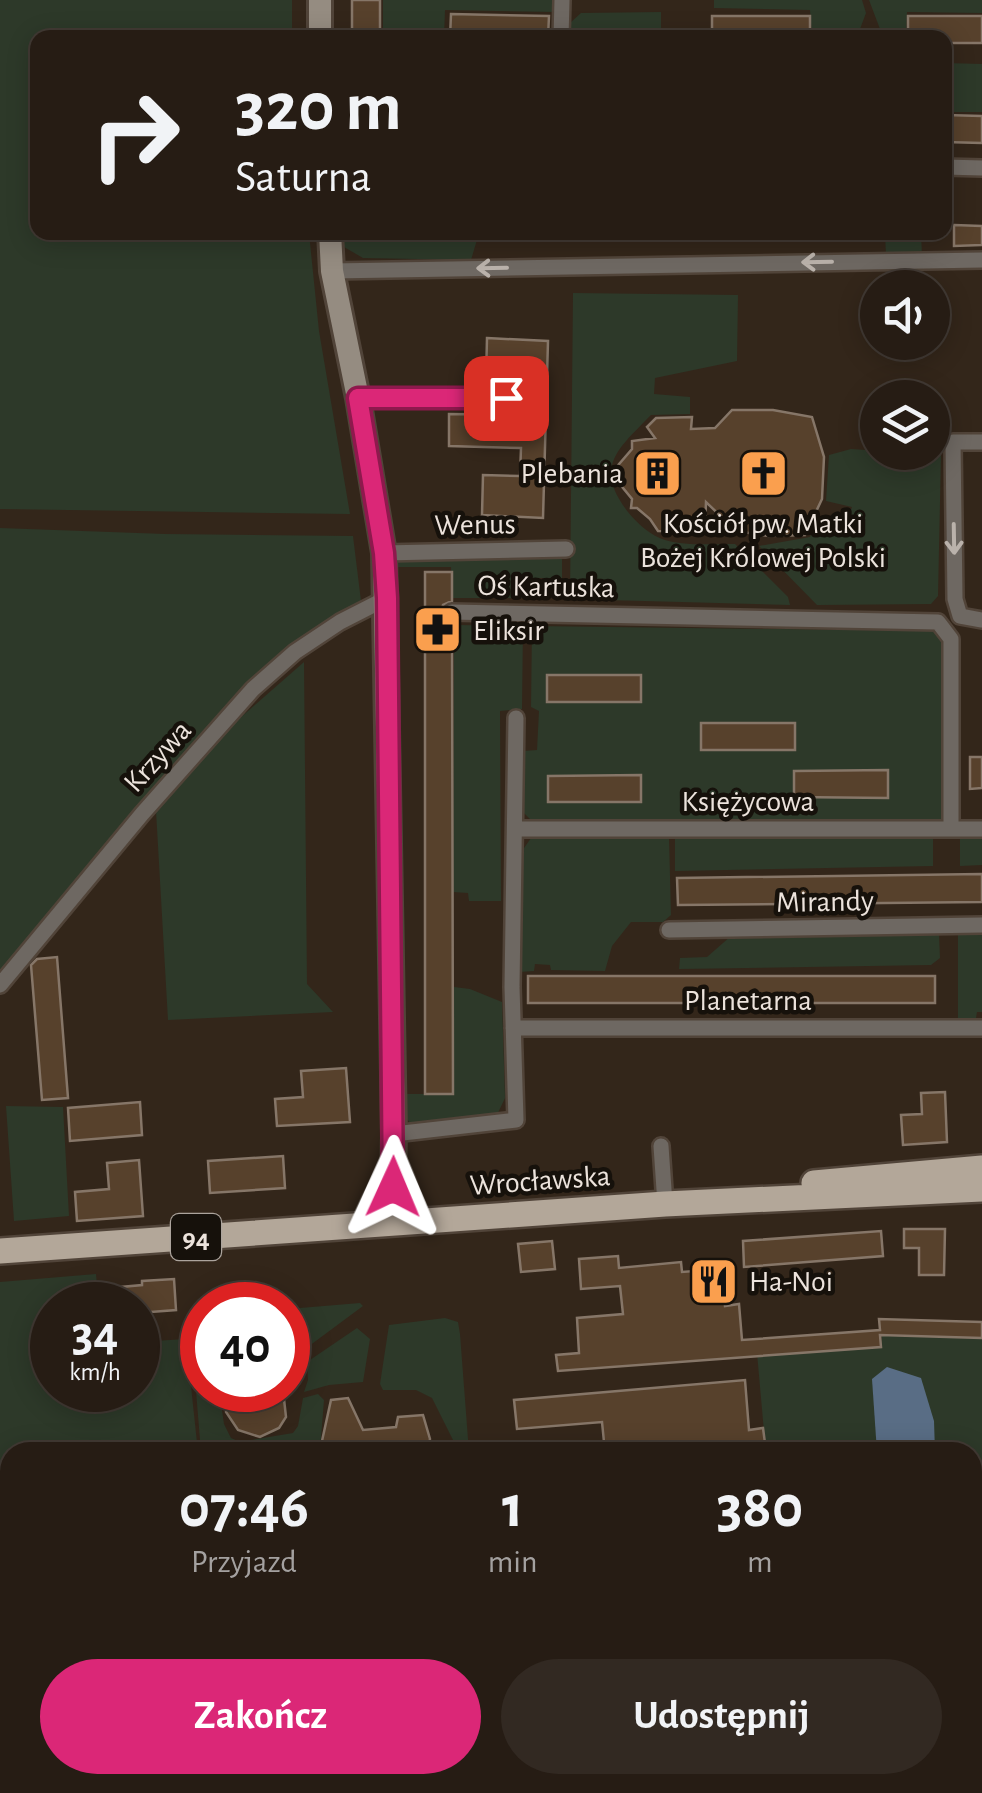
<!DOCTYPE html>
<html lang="pl">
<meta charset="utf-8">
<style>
body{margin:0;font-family:"Alegreya Sans",sans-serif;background:#322922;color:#f1f3f6;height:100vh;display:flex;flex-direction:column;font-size:38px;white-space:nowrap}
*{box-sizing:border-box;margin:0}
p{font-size:32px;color:#a4a1a0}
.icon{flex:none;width:55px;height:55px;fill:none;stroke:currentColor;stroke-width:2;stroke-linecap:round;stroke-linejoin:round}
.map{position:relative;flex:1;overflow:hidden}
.side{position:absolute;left:0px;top:1442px;width:982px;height:352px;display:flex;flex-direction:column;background:#261c14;border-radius:30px 30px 0 0;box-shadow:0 5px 25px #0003,0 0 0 2px #423a34}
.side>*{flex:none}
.hud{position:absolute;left:30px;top:30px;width:922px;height:210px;border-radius:20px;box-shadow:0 5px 25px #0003,0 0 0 2px #423a34;background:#261c14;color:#f1f3f6;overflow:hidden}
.tools{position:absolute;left:860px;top:270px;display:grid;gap:20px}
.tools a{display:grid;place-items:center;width:90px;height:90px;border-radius:50%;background:#261c14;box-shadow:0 5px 25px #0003,0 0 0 2px #423a34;font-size:50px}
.speed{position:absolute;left:30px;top:1282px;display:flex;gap:20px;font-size:50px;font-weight:700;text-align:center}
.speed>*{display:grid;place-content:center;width:130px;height:130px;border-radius:50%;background:#261c14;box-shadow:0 5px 25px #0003,0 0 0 2px #423a34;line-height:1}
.speed small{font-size:25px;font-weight:400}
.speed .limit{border:15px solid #d22;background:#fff;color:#111}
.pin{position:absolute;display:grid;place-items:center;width:85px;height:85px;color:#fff;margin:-42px;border-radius:20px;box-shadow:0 5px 15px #0006}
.me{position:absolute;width:110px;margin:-55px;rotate:1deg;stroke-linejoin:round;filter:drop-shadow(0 0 8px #0008)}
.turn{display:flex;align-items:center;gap:35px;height:210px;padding:0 40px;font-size:45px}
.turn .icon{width:130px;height:130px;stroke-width:2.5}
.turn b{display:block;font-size:70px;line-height:85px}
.eta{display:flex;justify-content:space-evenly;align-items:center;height:170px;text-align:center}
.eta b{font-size:60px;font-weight:700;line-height:70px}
.primary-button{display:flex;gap:20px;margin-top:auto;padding:20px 40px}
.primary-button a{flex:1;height:115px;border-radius:60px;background:#db2777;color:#fff;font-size:40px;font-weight:700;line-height:115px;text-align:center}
.primary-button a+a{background:#322922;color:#f1f3f6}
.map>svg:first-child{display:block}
.green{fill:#2d3929}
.water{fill:#596d85}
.building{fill:#57412c;stroke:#867668;stroke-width:2.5}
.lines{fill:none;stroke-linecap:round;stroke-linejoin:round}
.street-casing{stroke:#514439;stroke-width:20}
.secondary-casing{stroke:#514439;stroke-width:28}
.primary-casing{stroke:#514439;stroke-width:30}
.street{stroke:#6e6862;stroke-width:15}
.secondary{stroke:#958c81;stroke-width:22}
.primary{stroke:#b3a799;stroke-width:25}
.rail{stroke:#bab0a8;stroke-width:5;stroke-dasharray:12 12;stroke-linecap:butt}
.oneway{stroke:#bab2ab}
.route-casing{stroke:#8e194d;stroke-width:25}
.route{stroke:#db2777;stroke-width:18}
.labels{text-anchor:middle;stroke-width:9;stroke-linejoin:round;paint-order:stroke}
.shield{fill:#16110b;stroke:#aca49d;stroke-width:2.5}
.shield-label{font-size:28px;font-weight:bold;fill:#ece3dc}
.poi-label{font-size:30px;fill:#ece3dc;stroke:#16110b;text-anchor:start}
.street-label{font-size:30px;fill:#ece3dc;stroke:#16110b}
</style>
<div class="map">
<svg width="982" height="1793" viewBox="0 0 982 1793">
<rect width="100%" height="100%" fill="#33261a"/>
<path class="green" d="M0,0H292V37L38,38V232L309,233L319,331L350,514L0,509Z
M383,0H554V12L445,10L444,37L383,38Z
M714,0H862L866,13L857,37H812L810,10L714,8Z
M869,0H982V13L907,12L906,37H883Z
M661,12V37H570V23L581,13Z
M945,63L982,64V112H945Z
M343,233V232L479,233L471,260L363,258L344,247Z
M885,233H921L922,255L886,256Z
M573,293L738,295L737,361L655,378L654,394L690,397V414L651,415C618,449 593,467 628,512C637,523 651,536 665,540C685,546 713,544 735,544L788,597L790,605L570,599Z
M851,449L941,455L938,596L931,604L817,605L759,546L810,537L815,525L841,535L852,507L826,501L829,455Z
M0,528L165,534L353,536L361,601L281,657L0,976Z
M396,554H562V578H527L526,598H452L451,567H397Z
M454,625L523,626L522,709L500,711L501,901H469L468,893L453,892Z
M532,626L935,631L944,639L943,820H531L520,809L523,751L537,750L539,711L531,707Z
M304,662L307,984L333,1012L168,1020L156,811L224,732Z
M675,833L933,834V866L675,871Z
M551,835L669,837L671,915L663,922H631L612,946L605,971L551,970L550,965L535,964L534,971L519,972L522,851L531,838Z
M960,838H982V865L960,866Z
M958,933H982V1012H977L976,1018H958Z
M939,934L940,958L931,965L679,969L680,958L707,957L731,936Z
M454,987L470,989L502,1002L505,1098L496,1117L411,1124L407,1119V1094H453Z
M6,1106L63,1107L69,1216L14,1221Z
M96,1274L99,1305H52V1390H138V1342L186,1339L198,1452H10V1479L0,1469V1282Z
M360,1303L363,1306L301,1352L288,1346V1309Z
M202,1317V1390H219L224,1424L231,1438L240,1442L293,1433L298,1426L303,1398L318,1394L324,1400L320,1450L329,1452H201L190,1318Z
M445,1318L458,1322L460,1334L469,1452H459L432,1398L416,1390H383L380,1384L389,1325Z
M357,1328L370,1339L363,1382L329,1385L304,1392L308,1380L307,1362Z
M882,1335L982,1339V1793H258L251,1785H972V1452H666L765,1443L757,1353L881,1345Z
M0,1728L10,1745V1785H38L44,1793H0Z"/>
<path class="water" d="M887,1367L921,1378L934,1421L935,1452H877L872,1379Z"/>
<path class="building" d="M352,0H380V38H352Z
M451,14L549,16L548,38H450Z
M712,16H810V38H712Z
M908,16H982V43H945V38H908Z
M945,115L982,116V143L945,142Z
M954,225L982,226V245L954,246Z
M487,338L548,341L543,518L482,515L483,475L520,476L521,448L449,446V414L521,415L522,380L486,379Z
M732,410H773L812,417L824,457L822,499L805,535L769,536L736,531L706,502L705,528L701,532L658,531L650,519L637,508H631L632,499L614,477V470L632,449V441L655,438L647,427L656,418L692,417L691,429L715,428Z
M425,572H452V601L443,605L441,613L445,621L452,623L453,1094H425Z
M537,581H558V596L536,595Z
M547,675H641V702H547Z
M701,723H795V750H701Z
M970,757H982V788L970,789Z
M888,770V798L794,797V771Z
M641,775V802H548V776Z
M982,874V902L678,905L677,878Z
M57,957L68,1098L42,1100L31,965L37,959Z
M528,976H935V1003H528Z
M346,1068L350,1122L277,1126L275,1099L303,1097L301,1071Z
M945,1092L947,1142L903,1145L901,1115L922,1114L921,1093Z
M140,1102L142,1135L70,1141L68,1108Z
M283,1156L285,1188L210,1193L208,1161Z
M139,1160L143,1216L77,1221L75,1192L109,1189L107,1163Z
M904,1229H945L944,1275H919V1248H904Z
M881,1231L883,1256L744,1267L743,1241Z
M552,1241L555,1269L521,1272L518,1244Z
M618,1256L619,1268L681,1262L682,1272L721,1269L725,1306L739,1304L742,1340L880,1330L879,1319L982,1322V1338L880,1335L881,1347L558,1371L556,1355L579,1353L577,1318L623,1314L620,1286L581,1289L579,1259Z
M174,1279L176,1310L138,1313V1305H122L121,1287L142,1285V1281Z
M745,1380L749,1430L763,1428L765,1443L656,1452H605L602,1422L517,1429L514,1400Z
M228,1390H283L286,1417L279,1428L260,1437L238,1430L226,1412Z
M348,1398L363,1430L396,1427L398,1417L423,1415L430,1439L427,1452L320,1450L331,1400Z"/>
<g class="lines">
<defs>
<path id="street" d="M561,38L562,0
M945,167L982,168
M332,271L982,260
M358,398H506
M982,442H953L955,599L960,616L982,620
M384,553L566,549
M452,612L938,622L951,639V829
M515,829H982
M669,930L982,925
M0,985L142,814L253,689L295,652L340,622L387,598
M513,1028H982
M394,1134L516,1120L512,987L516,718
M661,1146L665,1204
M0,1710L10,1726
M54,1785L60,1793"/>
<path id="secondary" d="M320,0V38
M330,232L332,271L358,398L384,553L394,1134L392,1223"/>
<path id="primary" d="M814,1183L982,1168
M0,1251L665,1204L982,1189"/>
</defs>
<use href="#street" class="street-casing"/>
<use href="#secondary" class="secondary-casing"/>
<use href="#primary" class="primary-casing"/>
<use href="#street" class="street"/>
<use href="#secondary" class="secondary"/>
<use href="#primary" class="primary"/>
<path class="rail" d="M0,1567L10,1581
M177,1785L185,1793"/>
</g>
<defs><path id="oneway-shaft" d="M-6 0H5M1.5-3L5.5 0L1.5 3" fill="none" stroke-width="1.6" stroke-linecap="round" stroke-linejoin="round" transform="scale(2.5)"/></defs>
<g class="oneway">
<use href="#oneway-shaft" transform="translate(817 262) rotate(179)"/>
<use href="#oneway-shaft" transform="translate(492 268) rotate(179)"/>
<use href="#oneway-shaft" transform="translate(954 539) rotate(89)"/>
</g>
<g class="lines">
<defs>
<path id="route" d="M393,1187L387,598L384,553L358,398H506"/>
</defs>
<use href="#route" class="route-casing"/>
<use href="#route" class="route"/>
</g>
<defs>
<symbol id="building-square" viewBox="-11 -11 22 22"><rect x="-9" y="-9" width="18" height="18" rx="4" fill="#fa9f4e" stroke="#16110b"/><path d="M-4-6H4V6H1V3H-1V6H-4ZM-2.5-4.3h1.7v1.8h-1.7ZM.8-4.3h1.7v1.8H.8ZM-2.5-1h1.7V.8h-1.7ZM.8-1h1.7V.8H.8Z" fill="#111"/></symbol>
<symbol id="church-square" viewBox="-11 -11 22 22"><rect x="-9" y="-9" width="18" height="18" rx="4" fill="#fa9f4e" stroke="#16110b"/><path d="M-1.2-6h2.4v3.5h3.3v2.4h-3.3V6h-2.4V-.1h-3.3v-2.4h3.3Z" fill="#111"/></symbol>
<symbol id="pharmacy-square" viewBox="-11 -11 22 22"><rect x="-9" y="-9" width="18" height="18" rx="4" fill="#fa9f4e" stroke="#16110b"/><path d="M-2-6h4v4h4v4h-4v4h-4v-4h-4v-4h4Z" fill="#111"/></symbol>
<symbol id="restaurant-square" viewBox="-11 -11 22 22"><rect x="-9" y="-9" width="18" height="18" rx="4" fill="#fa9f4e" stroke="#16110b"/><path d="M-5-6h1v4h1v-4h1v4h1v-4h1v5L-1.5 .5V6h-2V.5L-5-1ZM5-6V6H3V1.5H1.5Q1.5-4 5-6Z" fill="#111"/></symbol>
</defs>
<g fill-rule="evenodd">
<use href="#building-square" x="630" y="446" width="55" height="55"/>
<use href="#church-square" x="736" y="446" width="55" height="55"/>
<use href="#pharmacy-square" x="410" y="602" width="55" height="55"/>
<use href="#restaurant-square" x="686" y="1254" width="55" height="55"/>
</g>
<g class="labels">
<rect class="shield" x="171" y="1214" width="50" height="46" rx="8"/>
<g class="shield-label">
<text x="196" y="1247">94</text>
</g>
<g class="poi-label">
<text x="623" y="483" text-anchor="end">Plebania</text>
<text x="763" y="533" text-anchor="middle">Kościół pw. Matki<tspan x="763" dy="34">Bożej Królowej Polski</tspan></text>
<text x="473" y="640">Eliksir</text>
<text x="749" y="1291">Ha-Noi</text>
</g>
<g class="street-label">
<text transform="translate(475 524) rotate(-1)" y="10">Wenus</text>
<text transform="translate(546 586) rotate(1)" y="10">Oś Kartuska</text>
<text transform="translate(157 756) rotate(-48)" y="10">Krzywa</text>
<text x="748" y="811">Księżycowa</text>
<text transform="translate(825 901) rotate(-1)" y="10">Mirandy</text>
<text x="748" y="1010">Planetarna</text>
<text transform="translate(540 1180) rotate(-4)" y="10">Wrocławska</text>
</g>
</g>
</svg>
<div class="tools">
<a><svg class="icon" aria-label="sound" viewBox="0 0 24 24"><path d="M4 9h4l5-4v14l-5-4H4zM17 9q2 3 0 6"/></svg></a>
<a><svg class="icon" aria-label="layers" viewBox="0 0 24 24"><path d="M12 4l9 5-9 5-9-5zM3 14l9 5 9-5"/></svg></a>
</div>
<div class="speed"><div>34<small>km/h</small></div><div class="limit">40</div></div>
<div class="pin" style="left:506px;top:398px;background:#d93025"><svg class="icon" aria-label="arrive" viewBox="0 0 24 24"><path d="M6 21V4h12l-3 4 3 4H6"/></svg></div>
<svg class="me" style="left:393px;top:1187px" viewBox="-20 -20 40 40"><path d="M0-17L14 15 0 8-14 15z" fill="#db2777" stroke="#fff" stroke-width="4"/></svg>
<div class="hud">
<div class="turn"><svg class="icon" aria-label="right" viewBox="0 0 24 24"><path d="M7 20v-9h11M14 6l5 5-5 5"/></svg><div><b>320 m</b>Saturna</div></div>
</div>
<section class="side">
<div class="eta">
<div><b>07:46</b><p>Przyjazd</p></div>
<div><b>1</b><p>min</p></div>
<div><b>380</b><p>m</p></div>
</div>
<div class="primary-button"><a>Zakończ</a><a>Udostępnij</a></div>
</section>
</div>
